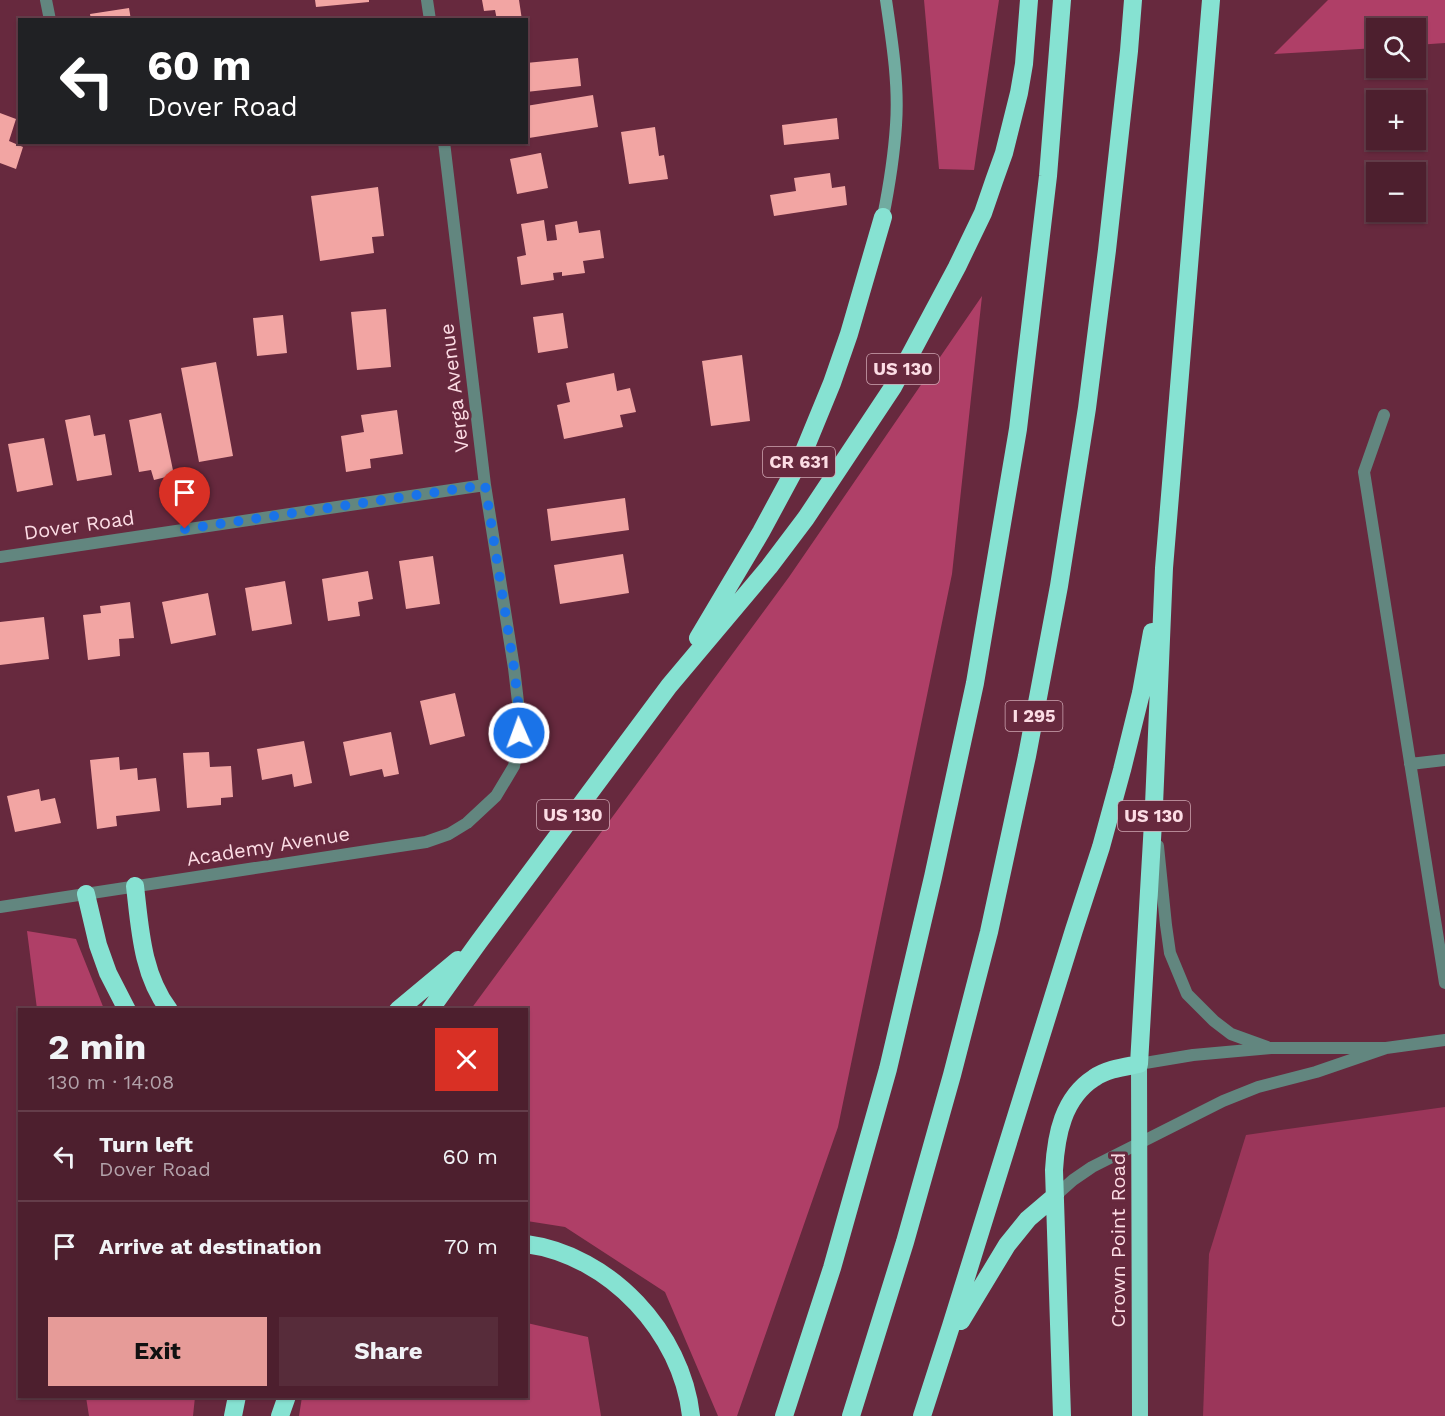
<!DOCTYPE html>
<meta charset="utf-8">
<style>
body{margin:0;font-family:"Work Sans",sans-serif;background:#572c3a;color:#f1f3f6;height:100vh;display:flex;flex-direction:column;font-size:22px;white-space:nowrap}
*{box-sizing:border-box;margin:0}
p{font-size:20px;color:#b3a2aa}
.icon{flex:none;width:33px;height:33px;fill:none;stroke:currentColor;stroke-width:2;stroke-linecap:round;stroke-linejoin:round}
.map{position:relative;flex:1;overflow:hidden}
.details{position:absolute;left:18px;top:1008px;width:510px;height:390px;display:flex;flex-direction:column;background:#4d1f2e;border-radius:0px;box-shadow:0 2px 4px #0004,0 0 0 2px #643d4a}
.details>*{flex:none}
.hud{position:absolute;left:18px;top:18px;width:510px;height:126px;border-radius:0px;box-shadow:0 2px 4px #0004,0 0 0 2px #643d4a;background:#202124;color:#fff;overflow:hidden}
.buttons{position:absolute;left:1366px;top:18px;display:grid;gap:12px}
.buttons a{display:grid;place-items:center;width:60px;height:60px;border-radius:0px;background:#4d1f2e;box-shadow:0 2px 4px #0004,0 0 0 2px #643d4a;font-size:30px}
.pin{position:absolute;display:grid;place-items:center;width:51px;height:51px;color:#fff;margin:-62px -26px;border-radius:50% 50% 50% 0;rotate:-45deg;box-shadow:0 0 6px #0007}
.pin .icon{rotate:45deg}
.me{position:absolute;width:66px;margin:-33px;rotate:358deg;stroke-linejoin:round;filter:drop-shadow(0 0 4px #0008)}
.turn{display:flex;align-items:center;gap:21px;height:126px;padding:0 30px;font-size:27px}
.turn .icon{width:78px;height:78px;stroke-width:2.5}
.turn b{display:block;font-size:42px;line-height:51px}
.round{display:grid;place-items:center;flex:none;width:63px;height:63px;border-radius:0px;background:#572c3a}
.head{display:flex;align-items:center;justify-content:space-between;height:102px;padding:0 30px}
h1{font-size:36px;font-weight:700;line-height:45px}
.cta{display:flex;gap:12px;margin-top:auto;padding:12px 30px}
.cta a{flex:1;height:69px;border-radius:0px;background:#e69b98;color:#111;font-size:24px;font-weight:700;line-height:69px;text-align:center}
.cta a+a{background:#572c3a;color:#f1f3f6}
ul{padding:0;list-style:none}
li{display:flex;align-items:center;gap:18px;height:90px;padding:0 30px;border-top:2px solid #643d4a}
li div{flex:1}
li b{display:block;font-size:22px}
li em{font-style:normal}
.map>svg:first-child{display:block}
.green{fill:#9b365a}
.forest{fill:#af3f67}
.building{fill:#f2a5a3}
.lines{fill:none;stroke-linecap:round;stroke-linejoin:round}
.service{stroke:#62867f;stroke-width:12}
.minor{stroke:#62867f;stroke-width:12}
.secondary{stroke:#71aba0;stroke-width:12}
.trunk{stroke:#81d5c6;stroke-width:16}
.motorway{stroke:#86e2d2;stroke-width:18}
.route{stroke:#1a73e8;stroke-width:10;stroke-dasharray:0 18}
.labels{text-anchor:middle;stroke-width:6;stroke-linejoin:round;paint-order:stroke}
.shield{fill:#67293e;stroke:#cfa6b2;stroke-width:1.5}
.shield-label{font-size:18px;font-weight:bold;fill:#fcdce4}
.street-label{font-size:20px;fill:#fcdce4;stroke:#67293e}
</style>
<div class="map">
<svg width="1445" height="1416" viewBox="0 0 1445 1416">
<rect width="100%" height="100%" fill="#67293e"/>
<path class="green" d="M1445,1107V1416H1203L1209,1254L1246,1135Z"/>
<path class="forest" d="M924,0H999L974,170L939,169Z
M1328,0H1445V43L1416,45V28H1377V48L1274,54Z
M982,296L952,574L838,1127L737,1416H718L665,1292L565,1227L527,1221L526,1010L471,1009L789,577Z
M27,931L76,939L104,1009H37Z
M527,1323L588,1337L601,1416H299L302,1397L526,1396Z
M86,1397V1396L195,1397L193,1416H89Z"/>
<path class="building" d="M315,0H369V2L316,7Z
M482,0H519L522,20H497L495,10L484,11Z
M129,8L131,20H91L90,14Z
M578,58L581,86L526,92V63Z
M593,95L598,127L529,138L526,125V106Z
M0,113L16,119L9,141L23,147L16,169L0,163Z
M837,118L839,139L784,145L782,125Z
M655,127L659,156L664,155L668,179L629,184L621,132Z
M540,153H541L548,188L517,194L510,159Z
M830,173L832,188L845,186L847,205L774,216L770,195L796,191L794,178Z
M378,187L384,236L372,237L374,253L320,261L311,196Z
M544,220L547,241L557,240L555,225L577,221L579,233L600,230L604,258L583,261L585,273L562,276V272L553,273L554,280L521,285L517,257L526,255L521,224Z
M386,309L391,367L357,370L351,312Z
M563,313L568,348L538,353L533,317Z
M283,315L287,353L257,356L253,318Z
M742,355L750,421L711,426L702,361Z
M216,362L233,456L199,462L181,368Z
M614,373L617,391L630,388L636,412L620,415L623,427L564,439L557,405L570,402L566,383Z
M397,410L403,454L370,459L371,468L346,472L341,436L364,432L361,415Z
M161,413L174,475L154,480L151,470L139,472L129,420Z
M90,415L94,436L105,434L112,475L77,481L65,420Z
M44,438L53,485L17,492L8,444Z
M625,498L629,530L551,541L547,509Z
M623,554L629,593L560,604L554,565Z
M433,556L440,604L406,609L399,561Z
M368,571L373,599L358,602L360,616L328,621L322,579Z
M285,581L292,624L252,631L245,588Z
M208,593L216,635L171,644L162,602Z
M130,602L134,638L119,639L120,656L88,660L83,615L101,613L100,606Z
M44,617L49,659L0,665V622Z
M455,693L465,736L430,745L420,701Z
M391,732L399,774L384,777L382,769L350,776L343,742Z
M304,741L312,783L294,787L292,774L262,780L257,749Z
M209,752L210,767L231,766L233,797L221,798V805L187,808L183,753Z
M119,757L120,770L137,768L138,780L156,778L160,811L116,816L117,826L97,829L90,760Z
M39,789L41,801L55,798L61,823L15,832L7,796Z"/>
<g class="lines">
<path class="service" d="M46,0L50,20
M1384,415L1364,472L1445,983
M1410,764L1445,760
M1158,846L1166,925L1170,953L1187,994L1214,1021L1231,1034L1267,1047
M1139,1064L1193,1055L1271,1048H1386L1445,1040
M1055,1196L1073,1180L1092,1167L1223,1101L1258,1087L1316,1072L1386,1048"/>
<path class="minor" d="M427,0L430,20
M0,557L485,485
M0,907L426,842L449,834L467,823L496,796L514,766L518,747L520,719L514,668L485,485L444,142"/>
<path class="secondary" d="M883,217C889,187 894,156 896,125C899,84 892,41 886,0"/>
<path class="trunk" d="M1139,1064L1140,1416"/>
<path class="motorway" d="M698,638L761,532L802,456L832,383L849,334L883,217
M135,886C140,929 142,974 169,1010
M86,894L98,945L108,973L127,1010
M398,1010L458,960
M430,1010L478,943L669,686L769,567L806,518L893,387L957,267L983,213L994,181L1004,153L1019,93L1024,64L1029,0
M526,1244C610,1255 682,1333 691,1416
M961,1321L1007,1245L1028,1219L1055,1196
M233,1416L237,1396
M280,1416L287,1396
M784,1416L832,1268L888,1069L933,877L975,683L1018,429L1048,176L1062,0
M851,1416L905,1242L952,1075L989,932L1027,756L1059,586L1087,408L1107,250L1129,51L1133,0
M922,1416L951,1326L1074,930L1101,847L1122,770L1141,693L1152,632
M1062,1416L1054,1170C1056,1135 1063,1098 1094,1078C1107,1069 1124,1067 1139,1064L1154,805L1164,568L1211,0"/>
</g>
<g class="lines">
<path class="route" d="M185,529L485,485L514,668L520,719L519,733"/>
</g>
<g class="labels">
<g class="shield">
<rect x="867" y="354" width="72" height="30" rx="4.5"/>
<rect x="763" y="447" width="72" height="30" rx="4.5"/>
<rect x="1005.5" y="701" width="57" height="30" rx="4.5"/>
<rect x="537" y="800" width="72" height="30" rx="4.5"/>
<rect x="1118" y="801" width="72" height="30" rx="4.5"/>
</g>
<g class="shield-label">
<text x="903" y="375">US 130</text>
<text x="799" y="468">CR 631</text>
<text x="1034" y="722">I 295</text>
<text x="573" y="821">US 130</text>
<text x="1154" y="822">US 130</text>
</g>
<g class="street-label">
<text transform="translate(454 388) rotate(-97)" y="7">Verga Avenue</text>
<text transform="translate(79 525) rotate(-8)" y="7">Dover Road</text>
<text transform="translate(268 846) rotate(-9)" y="7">Academy Avenue</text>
<text transform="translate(1118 1240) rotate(-90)" y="7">Crown Point Road</text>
</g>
</g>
</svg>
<div class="buttons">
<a><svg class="icon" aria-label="search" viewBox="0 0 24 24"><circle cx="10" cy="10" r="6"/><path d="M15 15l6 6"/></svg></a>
<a>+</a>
<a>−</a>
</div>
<div class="pin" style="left:185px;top:529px;background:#d93025"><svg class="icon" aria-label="arrive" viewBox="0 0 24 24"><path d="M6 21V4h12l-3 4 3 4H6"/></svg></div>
<svg class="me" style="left:519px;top:733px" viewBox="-20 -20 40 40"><circle r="17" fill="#1a73e8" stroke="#fff" stroke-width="3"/><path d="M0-11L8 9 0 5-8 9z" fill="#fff"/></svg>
<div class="hud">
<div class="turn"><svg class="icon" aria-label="left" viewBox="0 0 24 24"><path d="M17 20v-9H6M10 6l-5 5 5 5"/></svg><div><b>60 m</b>Dover Road</div></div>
</div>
<section class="details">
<div class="head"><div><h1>2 min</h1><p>130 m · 14:08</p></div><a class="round" style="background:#d93025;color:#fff"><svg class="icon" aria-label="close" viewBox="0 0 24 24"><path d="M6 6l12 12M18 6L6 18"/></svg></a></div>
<ul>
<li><svg class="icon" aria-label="left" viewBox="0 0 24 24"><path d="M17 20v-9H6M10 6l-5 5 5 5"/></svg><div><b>Turn left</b><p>Dover Road</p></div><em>60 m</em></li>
<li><svg class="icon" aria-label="arrive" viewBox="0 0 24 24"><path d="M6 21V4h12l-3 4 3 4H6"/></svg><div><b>Arrive at destination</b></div><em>70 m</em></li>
</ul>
<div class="cta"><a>Exit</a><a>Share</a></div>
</section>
</div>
